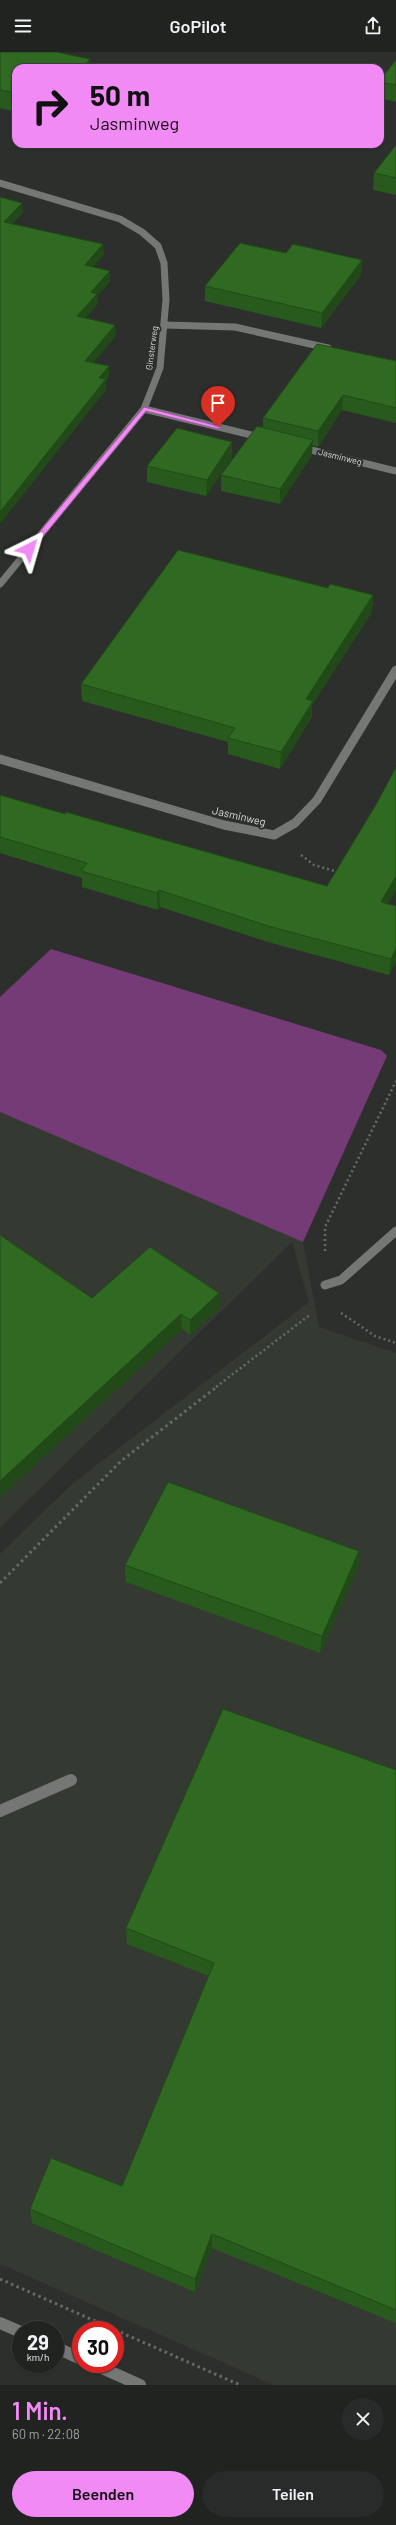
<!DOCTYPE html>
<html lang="de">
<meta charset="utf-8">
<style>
body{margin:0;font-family:Barlow,sans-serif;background:#292b2a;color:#f1f3f6;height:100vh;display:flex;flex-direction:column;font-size:15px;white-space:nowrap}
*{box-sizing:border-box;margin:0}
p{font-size:13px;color:#a2a4a5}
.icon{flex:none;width:22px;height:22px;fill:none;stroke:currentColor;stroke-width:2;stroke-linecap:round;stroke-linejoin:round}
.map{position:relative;height:2333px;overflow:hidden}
.drawer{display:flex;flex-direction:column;background:#212321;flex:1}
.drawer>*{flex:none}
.hud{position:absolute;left:12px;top:12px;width:372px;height:84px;border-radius:12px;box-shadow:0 1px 3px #0004,0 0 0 1px #3e403f;background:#f18af4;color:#111;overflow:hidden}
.speed{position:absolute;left:12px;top:2269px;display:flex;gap:8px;font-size:20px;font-weight:700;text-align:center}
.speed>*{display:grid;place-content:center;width:52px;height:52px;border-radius:50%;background:#212321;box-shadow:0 1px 3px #0004,0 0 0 1px #3e403f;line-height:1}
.speed small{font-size:10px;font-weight:400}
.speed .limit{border:6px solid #d22;background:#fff;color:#111}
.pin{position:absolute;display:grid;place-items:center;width:34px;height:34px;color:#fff;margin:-41px -17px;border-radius:50% 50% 50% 0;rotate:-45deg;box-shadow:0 0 4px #0007}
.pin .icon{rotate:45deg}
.me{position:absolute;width:44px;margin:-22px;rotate:40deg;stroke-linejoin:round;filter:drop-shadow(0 0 3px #0008)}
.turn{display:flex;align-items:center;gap:14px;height:84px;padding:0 12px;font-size:18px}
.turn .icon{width:52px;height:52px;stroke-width:2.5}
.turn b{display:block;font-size:28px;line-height:34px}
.round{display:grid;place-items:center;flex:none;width:42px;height:42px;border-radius:21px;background:#292b2a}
.summary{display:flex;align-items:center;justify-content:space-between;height:68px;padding:0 12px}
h1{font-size:24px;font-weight:600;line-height:30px;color:#f18af4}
.button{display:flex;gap:8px;margin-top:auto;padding:8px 12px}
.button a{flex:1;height:46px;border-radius:24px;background:#f18af4;color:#111;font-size:16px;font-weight:600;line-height:46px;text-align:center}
.button a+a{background:#292b2a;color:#f1f3f6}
header{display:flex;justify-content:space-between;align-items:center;height:52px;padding:0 12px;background:#212321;font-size:18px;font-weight:600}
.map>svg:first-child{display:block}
.built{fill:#343a32}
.green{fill:#753b76}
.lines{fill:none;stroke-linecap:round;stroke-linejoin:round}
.path-far1{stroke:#676a67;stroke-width:2.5;stroke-dasharray:2 3;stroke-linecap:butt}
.path{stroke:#676a67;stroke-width:3;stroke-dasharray:2.5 3.5;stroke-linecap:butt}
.lane-far2{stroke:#747774;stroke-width:7}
.lane-far1{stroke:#747774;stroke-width:9}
.lane{stroke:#747774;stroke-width:12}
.street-far1{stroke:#747774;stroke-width:7}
.street{stroke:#747774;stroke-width:9}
.secondary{stroke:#747774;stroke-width:12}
.wall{fill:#285a1d}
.shaded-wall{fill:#214a18}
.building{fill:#2f6922;stroke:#214a18}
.route{fill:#f18af4;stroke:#9d5a9f}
.labels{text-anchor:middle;stroke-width:4;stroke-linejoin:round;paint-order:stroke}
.far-street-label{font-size:9px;fill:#dcdedc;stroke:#2c2f2c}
.street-label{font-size:11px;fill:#dcdedc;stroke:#2c2f2c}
</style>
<header><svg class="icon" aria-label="menu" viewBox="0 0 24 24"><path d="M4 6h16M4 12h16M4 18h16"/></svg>GoPilot<svg class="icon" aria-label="share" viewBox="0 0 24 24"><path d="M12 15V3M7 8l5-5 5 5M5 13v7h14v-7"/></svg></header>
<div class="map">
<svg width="396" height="2333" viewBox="0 0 396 2333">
<rect width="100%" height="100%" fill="#2c2f2c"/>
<path class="built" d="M0,1060L303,1190L319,1275L396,1301V2333H274L0,2212V1502L72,1432L309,1250L292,1190L0,1476Z"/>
<path class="green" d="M51,897L381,998L387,1004L303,1190L0,1060V945Z"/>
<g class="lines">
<path class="path-far1" d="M301,803L314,813L338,820
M325,1199V1175L396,1029
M341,1261L375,1284L396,1291
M216,1335L311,1262"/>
<path class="path" d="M0,1531L121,1409L218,1334
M0,2227L240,2333"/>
<path class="lane-far2" d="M165,273L235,275L328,296"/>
<path class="lane-far1" d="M325,1233L341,1228L396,1179"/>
<path class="lane" d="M0,1759L71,1728"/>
<path class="street-far1" d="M0,131L120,167L142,180L158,194L164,211L166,247L160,316L144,357L0,532
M144,357L264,386
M299,395L396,419"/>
<path class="street" d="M0,707L224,773L274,783L295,771L317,748L396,618"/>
<path class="secondary" d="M0,2271L21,2280
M55,2295L81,2307
M93,2312L140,2333"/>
</g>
<path class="wall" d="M0,0L90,7L91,16H16V60L0,56Z
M396,8V50L380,46V28Z
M396,93V143L373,138L374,121Z
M286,201L361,223L321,276L205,249V234Z
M396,309V371L342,358L318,395L312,393V403L280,452L221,439V423L263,376V366Z
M232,406L206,444L147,430V414Z
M328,536L373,543L372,560L312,653V665L280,717L228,702V690L82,649L81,632Z
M0,743L65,762L396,854V910L389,923L268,890L160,855L158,858L82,835V826L0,801Z
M0,1183L92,1246L219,1256L190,1283L182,1277L0,1445Z
M359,1499L358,1516L320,1601L126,1530L125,1513Z
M396,1718V2271L212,2196L195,2240L32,2171L30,2157L122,2134L209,1924L127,1892L126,1876Z"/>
<path class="shaded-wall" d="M90,7L91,16H82Z
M22,151L23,161L4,181V170Z
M103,192L104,203L85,224V213Z
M362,208L361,223L321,276L322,261Z
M110,219V230L97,244L98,252L78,275L77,264L91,240Z
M115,273L116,284L86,320L85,309Z
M109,314V325L106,329V338L0,472V460L99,326Z
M343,343L342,358L318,395V379Z
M313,388L312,403L280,452V437Z
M232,390V406L206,444L207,428Z
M373,543L372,560L312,653V665L280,717L281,700L306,647Z
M396,824V838L380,866L381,850Z
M159,838L160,855L158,858L157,841Z
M396,896V910L389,923L391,907Z
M219,1241V1256L190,1283V1268Z
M181,1262L182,1277L0,1445V1429Z
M359,1499L358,1516L320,1601L322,1584Z
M212,2182V2196L195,2240V2227Z"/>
<path class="building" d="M0,0H56L90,7L82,16H16V41L0,38Z
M396,8V33L380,30V28Z
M396,93V126L374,121Z
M0,145L22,151L4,170L103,192L85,213L110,219L91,240L97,242L77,264L115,273L85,309L109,314L99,326L106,327L0,460Z
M240,191L286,201L293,192L362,208L322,261L205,234Z
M317,292L396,309V356L343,343L318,379L263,366Z
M257,374L313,388L280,437L221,423Z
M177,376L232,390L207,428L147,414Z
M178,498L328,536L330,532L373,543L306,647L313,649L281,700L228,686L235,676L81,632Z
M396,715V824L381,850L396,854V896L391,907L268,874L159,838L157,841L81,819L87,811L0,785V743L65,762L66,760L94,768L327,834L377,751Z
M0,1183L92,1246L150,1195L219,1241L190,1268L181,1262L0,1429Z
M168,1430L359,1499L322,1584L125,1513Z
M223,1657L396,1718V2258L212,2182L195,2227L30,2157L51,2106L122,2134L214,1911L126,1876Z"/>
<path class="route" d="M144,355L222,375L218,377L146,359L32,498H27V495Z"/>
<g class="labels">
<g class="far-street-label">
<text transform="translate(152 296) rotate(-82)" y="3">Ginsterweg</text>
<text transform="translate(340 405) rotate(14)" y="3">Jasminweg</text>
</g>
<g class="street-label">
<text transform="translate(239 764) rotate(13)" y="4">Jasminweg</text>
</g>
</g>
</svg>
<div class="speed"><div>29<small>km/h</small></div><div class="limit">30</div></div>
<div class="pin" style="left:218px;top:375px;background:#d93025"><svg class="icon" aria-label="arrive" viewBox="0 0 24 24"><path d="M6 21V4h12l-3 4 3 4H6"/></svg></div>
<svg class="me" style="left:29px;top:497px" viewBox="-20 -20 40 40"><path d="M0-17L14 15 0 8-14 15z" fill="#f18af4" stroke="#fff" stroke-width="4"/></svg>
<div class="hud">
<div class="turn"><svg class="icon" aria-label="right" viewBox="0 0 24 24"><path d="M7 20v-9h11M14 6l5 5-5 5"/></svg><div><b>50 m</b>Jasminweg</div></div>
</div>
</div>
<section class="drawer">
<div class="summary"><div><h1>1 Min.</h1><p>60 m · 22:08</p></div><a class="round"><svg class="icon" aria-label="close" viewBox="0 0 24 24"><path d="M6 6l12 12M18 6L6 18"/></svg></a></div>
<div class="button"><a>Beenden</a><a>Teilen</a></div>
</section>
